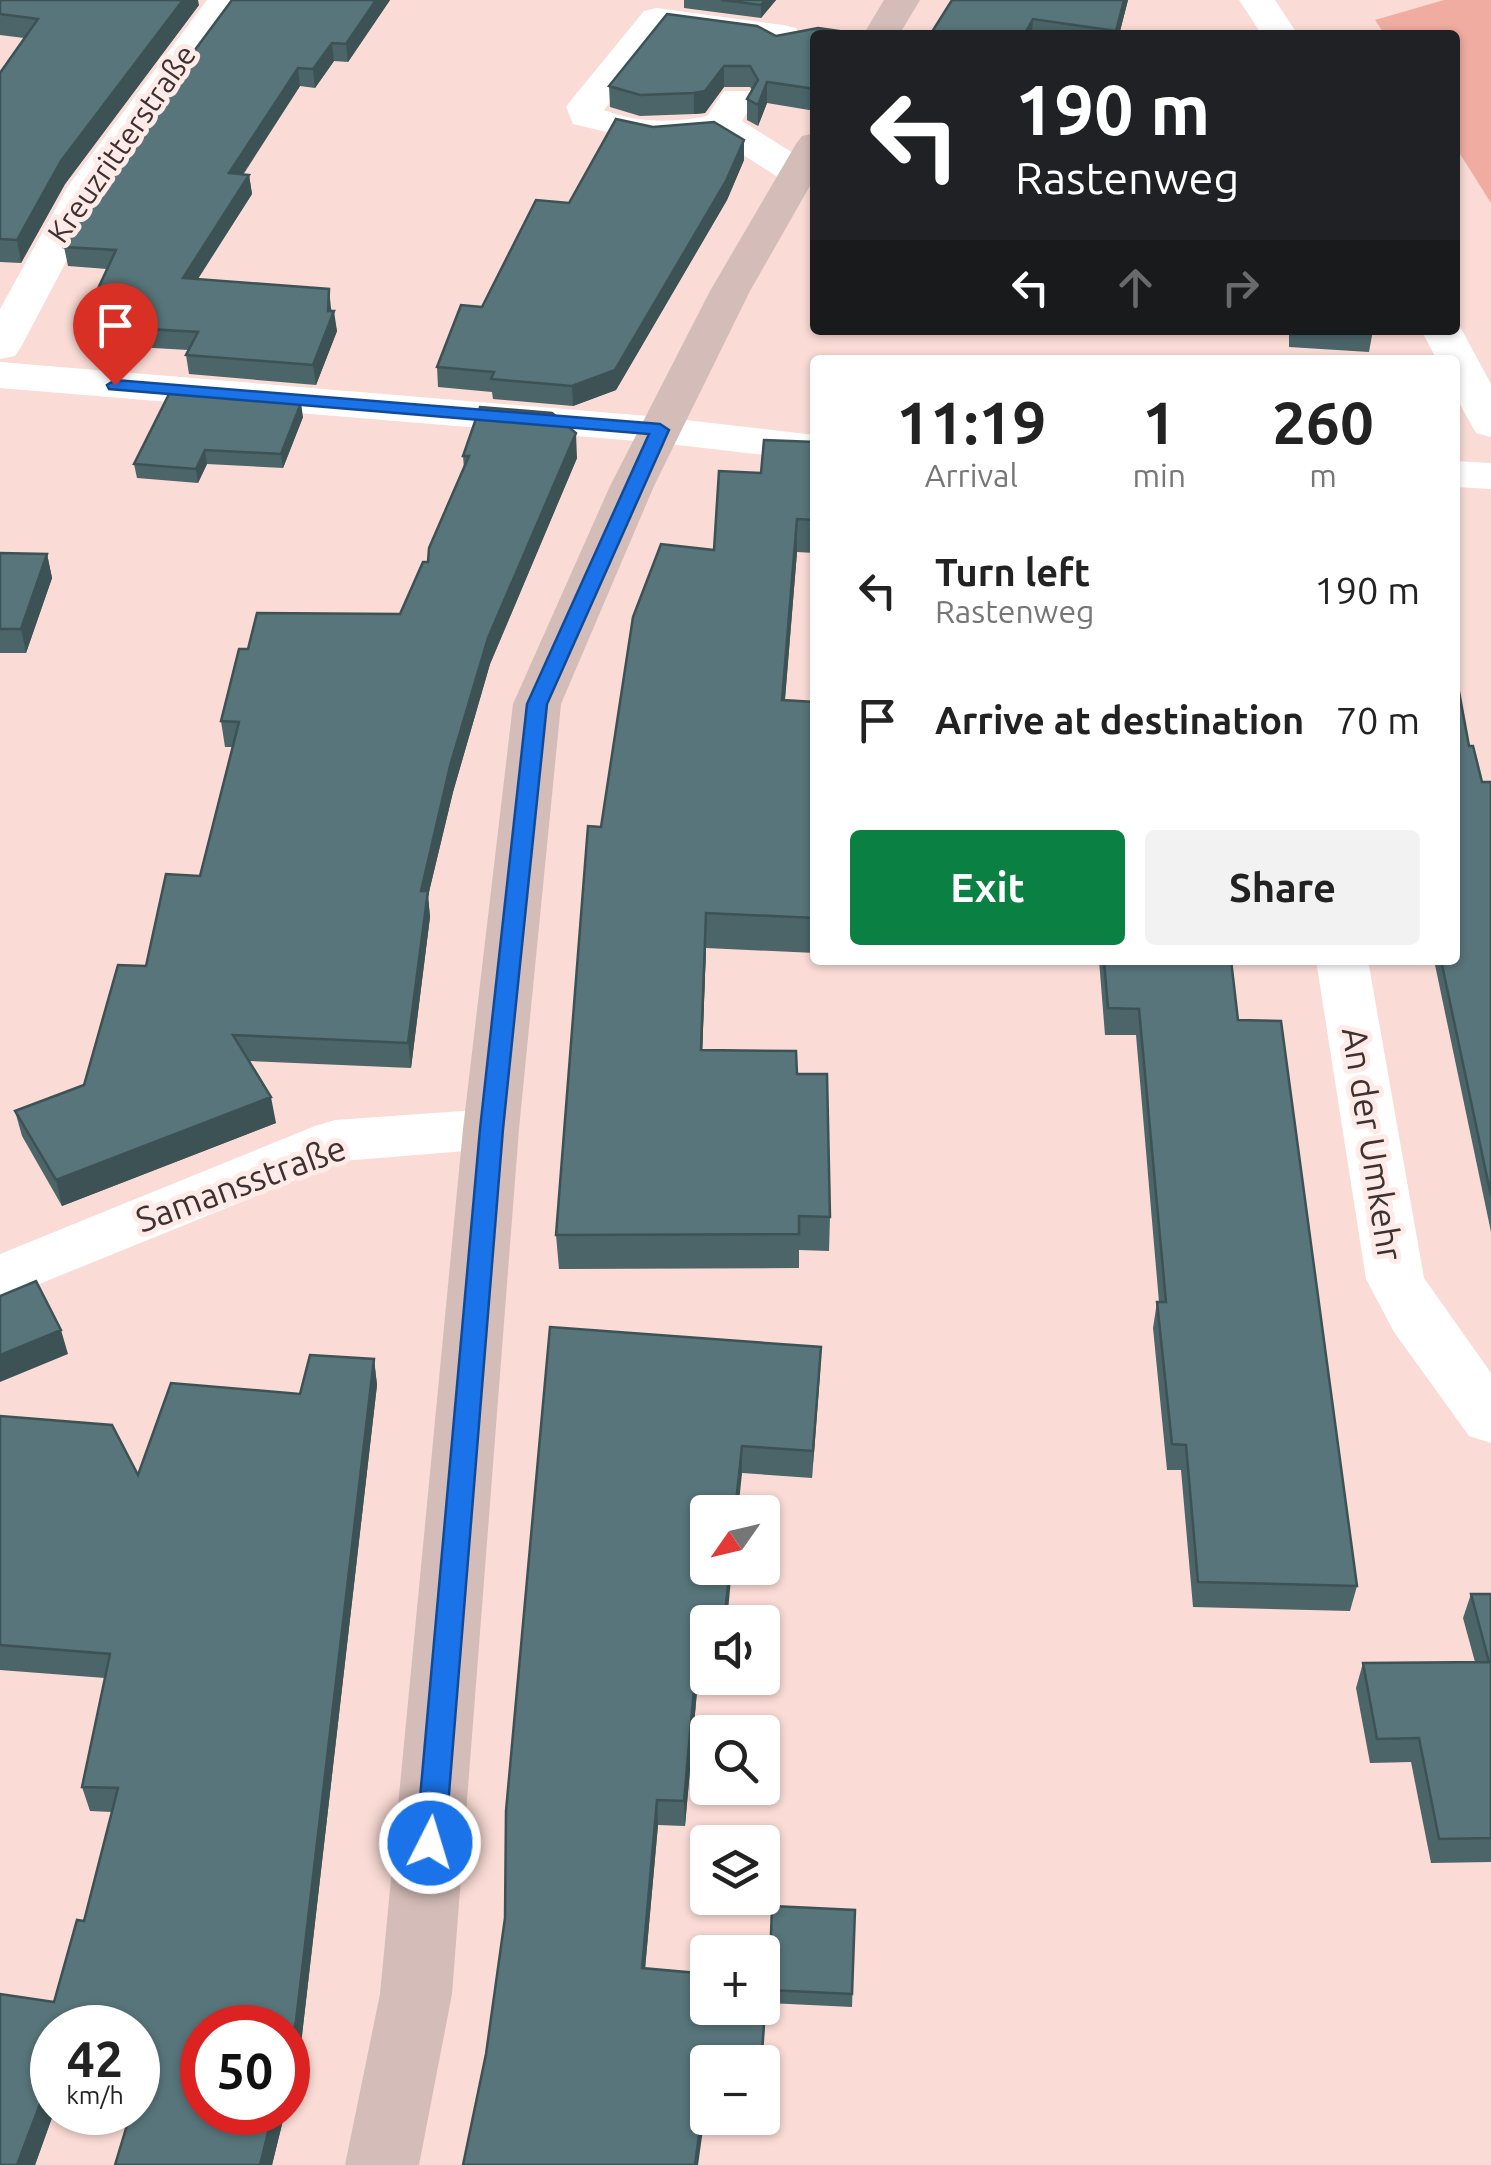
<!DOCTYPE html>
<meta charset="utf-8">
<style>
body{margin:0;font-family:Ubuntu,sans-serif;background:#f2f2f2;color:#222;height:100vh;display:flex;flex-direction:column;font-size:38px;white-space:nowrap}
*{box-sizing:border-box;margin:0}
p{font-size:32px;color:#767676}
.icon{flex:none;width:55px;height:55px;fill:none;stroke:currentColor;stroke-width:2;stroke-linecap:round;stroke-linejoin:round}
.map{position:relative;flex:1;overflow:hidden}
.panel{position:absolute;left:810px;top:355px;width:650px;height:610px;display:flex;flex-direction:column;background:#fff;border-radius:10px;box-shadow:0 2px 8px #0004}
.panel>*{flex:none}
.banner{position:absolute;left:810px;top:30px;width:650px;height:305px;border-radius:10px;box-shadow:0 2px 8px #0004;background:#202124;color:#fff;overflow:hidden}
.needle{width:65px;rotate:236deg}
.buttons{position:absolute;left:690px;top:1495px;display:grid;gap:20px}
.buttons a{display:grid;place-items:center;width:90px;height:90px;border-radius:10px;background:#fff;box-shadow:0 2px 8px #0004;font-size:50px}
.speed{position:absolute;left:30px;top:2005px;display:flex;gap:20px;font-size:50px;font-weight:700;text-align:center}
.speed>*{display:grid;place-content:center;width:130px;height:130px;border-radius:50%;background:#fff;box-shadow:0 2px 8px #0004;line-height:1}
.speed small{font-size:25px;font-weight:400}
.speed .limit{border:15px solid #d22;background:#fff;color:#111}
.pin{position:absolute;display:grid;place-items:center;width:85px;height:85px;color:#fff;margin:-102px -42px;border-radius:50% 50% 50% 0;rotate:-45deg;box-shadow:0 0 10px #0007}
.pin .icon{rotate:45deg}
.me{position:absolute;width:110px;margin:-55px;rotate:5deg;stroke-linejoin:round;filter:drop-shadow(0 0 8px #0008)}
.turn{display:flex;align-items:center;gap:35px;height:210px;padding:0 40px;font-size:45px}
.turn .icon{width:130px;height:130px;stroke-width:2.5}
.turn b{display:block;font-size:70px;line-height:85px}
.lanes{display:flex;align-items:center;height:95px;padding:0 40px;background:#0003;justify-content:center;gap:50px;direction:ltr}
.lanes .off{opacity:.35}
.eta{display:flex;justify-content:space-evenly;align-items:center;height:170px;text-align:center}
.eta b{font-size:60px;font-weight:600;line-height:70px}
.action{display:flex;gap:20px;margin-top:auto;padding:20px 40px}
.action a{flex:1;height:115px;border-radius:10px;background:#0b8043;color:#fff;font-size:40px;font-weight:600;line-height:115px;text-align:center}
.action a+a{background:#f2f2f2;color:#222}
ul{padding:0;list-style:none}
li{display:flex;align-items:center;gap:30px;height:130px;padding:0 40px}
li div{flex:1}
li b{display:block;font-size:38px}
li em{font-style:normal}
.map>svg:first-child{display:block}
.green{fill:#f0aca1}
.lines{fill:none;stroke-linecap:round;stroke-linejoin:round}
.minor{fill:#fff;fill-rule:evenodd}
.major{fill:#d4bcb8;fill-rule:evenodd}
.wall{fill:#4b6569}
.shaded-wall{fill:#3d5255}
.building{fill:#57757a;stroke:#3d5255;stroke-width:2.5}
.route{fill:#1a73e8;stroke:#114b97;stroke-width:2.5}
.labels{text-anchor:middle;stroke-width:10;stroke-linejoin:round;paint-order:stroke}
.far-street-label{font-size:30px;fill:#3e3230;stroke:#feebe8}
.street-label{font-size:35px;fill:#3e3230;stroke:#feebe8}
</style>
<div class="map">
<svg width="1491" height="2165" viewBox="0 0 1491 2165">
<rect width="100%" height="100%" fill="#fadbd5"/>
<path class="green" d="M1444,0H1491V203L1455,146V35H1385L1375,20Z"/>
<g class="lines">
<path class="minor" d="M207,0H243L105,188L21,347L15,356L0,359V309L68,186Z
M1239,0H1275L1298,35H1262Z
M657,8L783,25L796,28L801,36L796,44L783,47L666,31L604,110C637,123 673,123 707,116L724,91H750L755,99L742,121L812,165V181H784L715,137L653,143L573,124L566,107L572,99L644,11Z
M1457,321L1491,384V437L1476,433L1455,396V360H1437L1421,330H1455Z
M0,362L660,417L815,435V461L660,443L0,388Z
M1455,461L1491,463V489L1455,487Z
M1316,960H1368L1424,1278L1491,1373V1443L1469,1436L1394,1332L1366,1279Z
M491,1109L511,1115L519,1129L511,1143L491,1149L342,1161L0,1300V1254L315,1126L335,1120Z"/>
<path class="major" d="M884,0H920L899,35H863Z
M815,133V177L750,291L654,486L561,704L519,1129L452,1994L419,2165H345L380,1994L463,1129L513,704L610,486L710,291L796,144L802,136Z"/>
</g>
<path class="wall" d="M0,0L199,5L65,184L21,263L0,262V73L24,38L0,35Z
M232,0H390L348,62L334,61L315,88L300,86L243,175H249L252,194L198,279L331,308L337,331L316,385L189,374L186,355L188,350L85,344L81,325L107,269L68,266L64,247Z
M684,0H776L761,18L684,8Z
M952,0H1128L1119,35H930Z
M815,35V111L767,103L758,126L747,120V99L752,90L750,87H724L705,113L694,114L640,116L610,107L609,86L776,36Z
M744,160L727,200L616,390L573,406L493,399L492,392L438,387L437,367L482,307L569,203Z
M1289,330H1373L1369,352L1289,347Z
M303,417L283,468L207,464L198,483L137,478L134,464Z
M815,442V553L797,552L785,700L815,702V953L706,948L702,1050L797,1074L830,1217L829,1251L799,1250V1268L559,1269L556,1235L601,827L761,473Z
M463,456L577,458L490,664L453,792L428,896L430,917L411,1068L249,1061L276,1123L62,1206L22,1136L15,1111L84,1085L146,966L200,876L233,747H225L221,721L248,649L400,614L428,562L464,469Z
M0,553L47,554L52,578L26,653H0Z
M1469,746L1482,782H1491V1232L1434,960H1455Z
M1099,960H1231L1238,1020L1357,1586L1350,1611L1193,1607L1181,1470H1167L1153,1328L1157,1302H1159L1136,1035H1105Z
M550,1327L821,1347L812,1478L742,1473L708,1622V1678H721V1682L698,1680L685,1826L658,1825L645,1968L767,1978L762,2062H708L486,2054L505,1918Z
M374,1359L377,1385L301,2044L288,2101V2028L285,2112L272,2165H115L144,2071L138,2069V2028H52L54,2112L35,2165H0L54,2002L84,1921L112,1812L90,1811L82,1787L105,1678L0,1670V1416L138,1475L300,1394Z
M1471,1594H1491V1862L1431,1863L1411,1762L1370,1763L1356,1688L1363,1663L1475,1662L1463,1618Z
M772,1906L855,1910L852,2007L768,2003Z"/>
<path class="shaded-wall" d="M183,0H198L199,5L65,184L21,263L17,240L61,161Z
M376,0H390L348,62L346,44Z
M765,0H776L761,18V5Z
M1124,0H1128L1119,35H1116Z
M1033,19L1032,35H1024Z
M332,43L334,61L315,88L313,69Z
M724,66V87L705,113L694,114V93Z
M298,68L300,86L231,192L229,173Z
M767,82V103L758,126V105Z
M744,140V160L727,200L616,390L573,406L572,386Z
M249,175L252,194L186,297L183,278Z
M329,289L331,308V321L334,311L337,331L316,385L313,365L328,311Z
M301,403L303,417L283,468L281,454Z
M576,433L577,458L490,664L453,792L428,896L430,917L411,1068L408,1043L421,891L450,766L488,638Z
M205,450L207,464L198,483L196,469Z
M797,519V552L782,734V700Z
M47,554L52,578L26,653L21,629Z
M706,913V948L701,1084V1050Z
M271,1097L276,1123L62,1206L56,1180Z
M61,1330L68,1354L0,1382V1355Z
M821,1347L820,1374L812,1478L813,1451Z
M374,1359L377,1385L301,2044L288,2101V2054Z
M742,1446V1473L738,1512H735Z
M730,1568H732L727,1622H724Z
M697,1655L698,1680L685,1826L684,1801Z
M657,1800L658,1825L643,1992L642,1968Z
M767,1978L766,2002L762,2066V2054Z
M708,2066V2094L698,2165H695Z
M52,2072V2112H54L35,2165H17Z
M273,2112H285L272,2165H260Z"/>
<path class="building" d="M0,0H183L61,161L17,240L0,239V73L38,19L0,14Z
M232,0H376L346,44L332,43L313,69L298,68L229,173L249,175L183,278L329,289L328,311H334L313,365L186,355L198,332L81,325L116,250L64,247L105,171Z
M721,0H765L761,5Z
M952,0H1124L1116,31L1033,19L1024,35H930Z
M667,14L757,26L776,36L818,28L867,35H815V89L767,82L758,105L747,99L758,80L750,66H724L705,91L694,93L640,95L609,86Z
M616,119L653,127L714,122L744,140L726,181L615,370L572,386L491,379L494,372L437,367L461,305L482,307L536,200L569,203Z
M170,392L301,403L281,454L205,450L196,469L134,464Z
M480,407L552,413L576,433L488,638L450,766L421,891H428L408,1043L233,1035L271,1097L56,1180L15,1111L84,1085L118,965L146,966L166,874L200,876L239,722L221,721L239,649H248L257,613L400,614L423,562H428L429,548L469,456H463Z
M764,440L815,442V520L797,519L782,700L815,702V918L706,913L701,1050L796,1051L797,1074H827L830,1217L799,1216V1234L556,1235L588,826L601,827L633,617L661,544L714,550L719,471L761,473Z
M0,553L47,554L21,629H0Z
M1455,670L1469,746H1473L1482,782H1491V1196L1441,960H1455Z
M1104,960H1231L1238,1020L1281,1021L1357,1586L1198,1582L1186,1445L1172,1444L1157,1302H1166L1139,1009L1108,1008Z
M36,1281L61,1330L0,1355V1296Z
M550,1327L821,1347L813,1451L742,1446L735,1512H708V1568H730L724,1622H708V1655H697L684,1801L657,1800L642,1968L708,1974V2008H762V1978H767L762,2054L710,2051L695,2165H463L486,2054L505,1918L506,1811Z
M310,1355L374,1359L296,2021L288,2054V2028H202V2112H273L260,2165H115L131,2112H138V2092L150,2052L138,2048V2028H76L70,2026L69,2028H52V2072L17,2165H0V1994L54,2002L77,1920L84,1921L118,1788L82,1787L110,1654L0,1645V1416L112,1425L138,1475L171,1383L300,1394Z
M1471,1594H1491V1838L1439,1839L1419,1738L1377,1739L1363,1663L1489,1662Z
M772,1906L855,1910L852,1994L769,1990Z"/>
<path class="route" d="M115,380L660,424L669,430L547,704L503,1129L445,1843L440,1852L430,1856L420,1852L416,1843L480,1129L527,704L649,434L109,389L107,385Z"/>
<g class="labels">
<g class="far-street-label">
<text transform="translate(122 144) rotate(-55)" y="10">Kreuzritterstraße</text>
</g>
<g class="street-label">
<text transform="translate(1372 1144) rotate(81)" y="12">An der Umkehr</text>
<text transform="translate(241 1184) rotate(-20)" y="12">Samansstraße</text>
</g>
</g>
</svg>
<div class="buttons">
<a><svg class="needle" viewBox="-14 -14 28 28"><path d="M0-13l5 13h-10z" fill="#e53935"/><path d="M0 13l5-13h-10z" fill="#767676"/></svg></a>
<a><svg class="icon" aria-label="sound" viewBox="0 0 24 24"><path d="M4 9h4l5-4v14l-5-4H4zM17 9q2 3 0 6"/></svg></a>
<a><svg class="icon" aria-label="search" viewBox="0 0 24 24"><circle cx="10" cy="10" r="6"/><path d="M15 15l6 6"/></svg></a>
<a><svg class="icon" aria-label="layers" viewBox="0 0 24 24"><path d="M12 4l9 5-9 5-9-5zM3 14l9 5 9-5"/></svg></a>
<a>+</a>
<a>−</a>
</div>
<div class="speed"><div>42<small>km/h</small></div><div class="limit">50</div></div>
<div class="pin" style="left:115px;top:385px;background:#d93025"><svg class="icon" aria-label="arrive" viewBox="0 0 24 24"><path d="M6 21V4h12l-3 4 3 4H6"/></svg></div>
<svg class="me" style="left:430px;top:1843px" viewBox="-20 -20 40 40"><circle r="17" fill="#1a73e8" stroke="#fff" stroke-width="3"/><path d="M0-11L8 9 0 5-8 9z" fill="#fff"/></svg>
<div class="banner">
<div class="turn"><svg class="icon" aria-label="left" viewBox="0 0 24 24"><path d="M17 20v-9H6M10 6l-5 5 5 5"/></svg><div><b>190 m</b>Rastenweg</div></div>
<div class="lanes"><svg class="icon" aria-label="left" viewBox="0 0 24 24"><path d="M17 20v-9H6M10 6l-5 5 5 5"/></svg><svg class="icon off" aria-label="ahead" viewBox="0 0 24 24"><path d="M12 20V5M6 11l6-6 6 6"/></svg><svg class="icon off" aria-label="right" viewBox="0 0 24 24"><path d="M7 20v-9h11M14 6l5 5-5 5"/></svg></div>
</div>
<section class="panel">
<div class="eta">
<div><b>11:19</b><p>Arrival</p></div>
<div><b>1</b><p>min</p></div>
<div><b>260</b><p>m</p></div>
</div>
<ul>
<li><svg class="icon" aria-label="left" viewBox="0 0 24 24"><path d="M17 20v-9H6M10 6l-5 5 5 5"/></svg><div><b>Turn left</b><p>Rastenweg</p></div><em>190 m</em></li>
<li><svg class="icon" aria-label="arrive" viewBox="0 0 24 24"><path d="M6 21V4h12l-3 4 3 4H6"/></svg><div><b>Arrive at destination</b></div><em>70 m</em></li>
</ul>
<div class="action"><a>Exit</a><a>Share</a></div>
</section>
</div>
